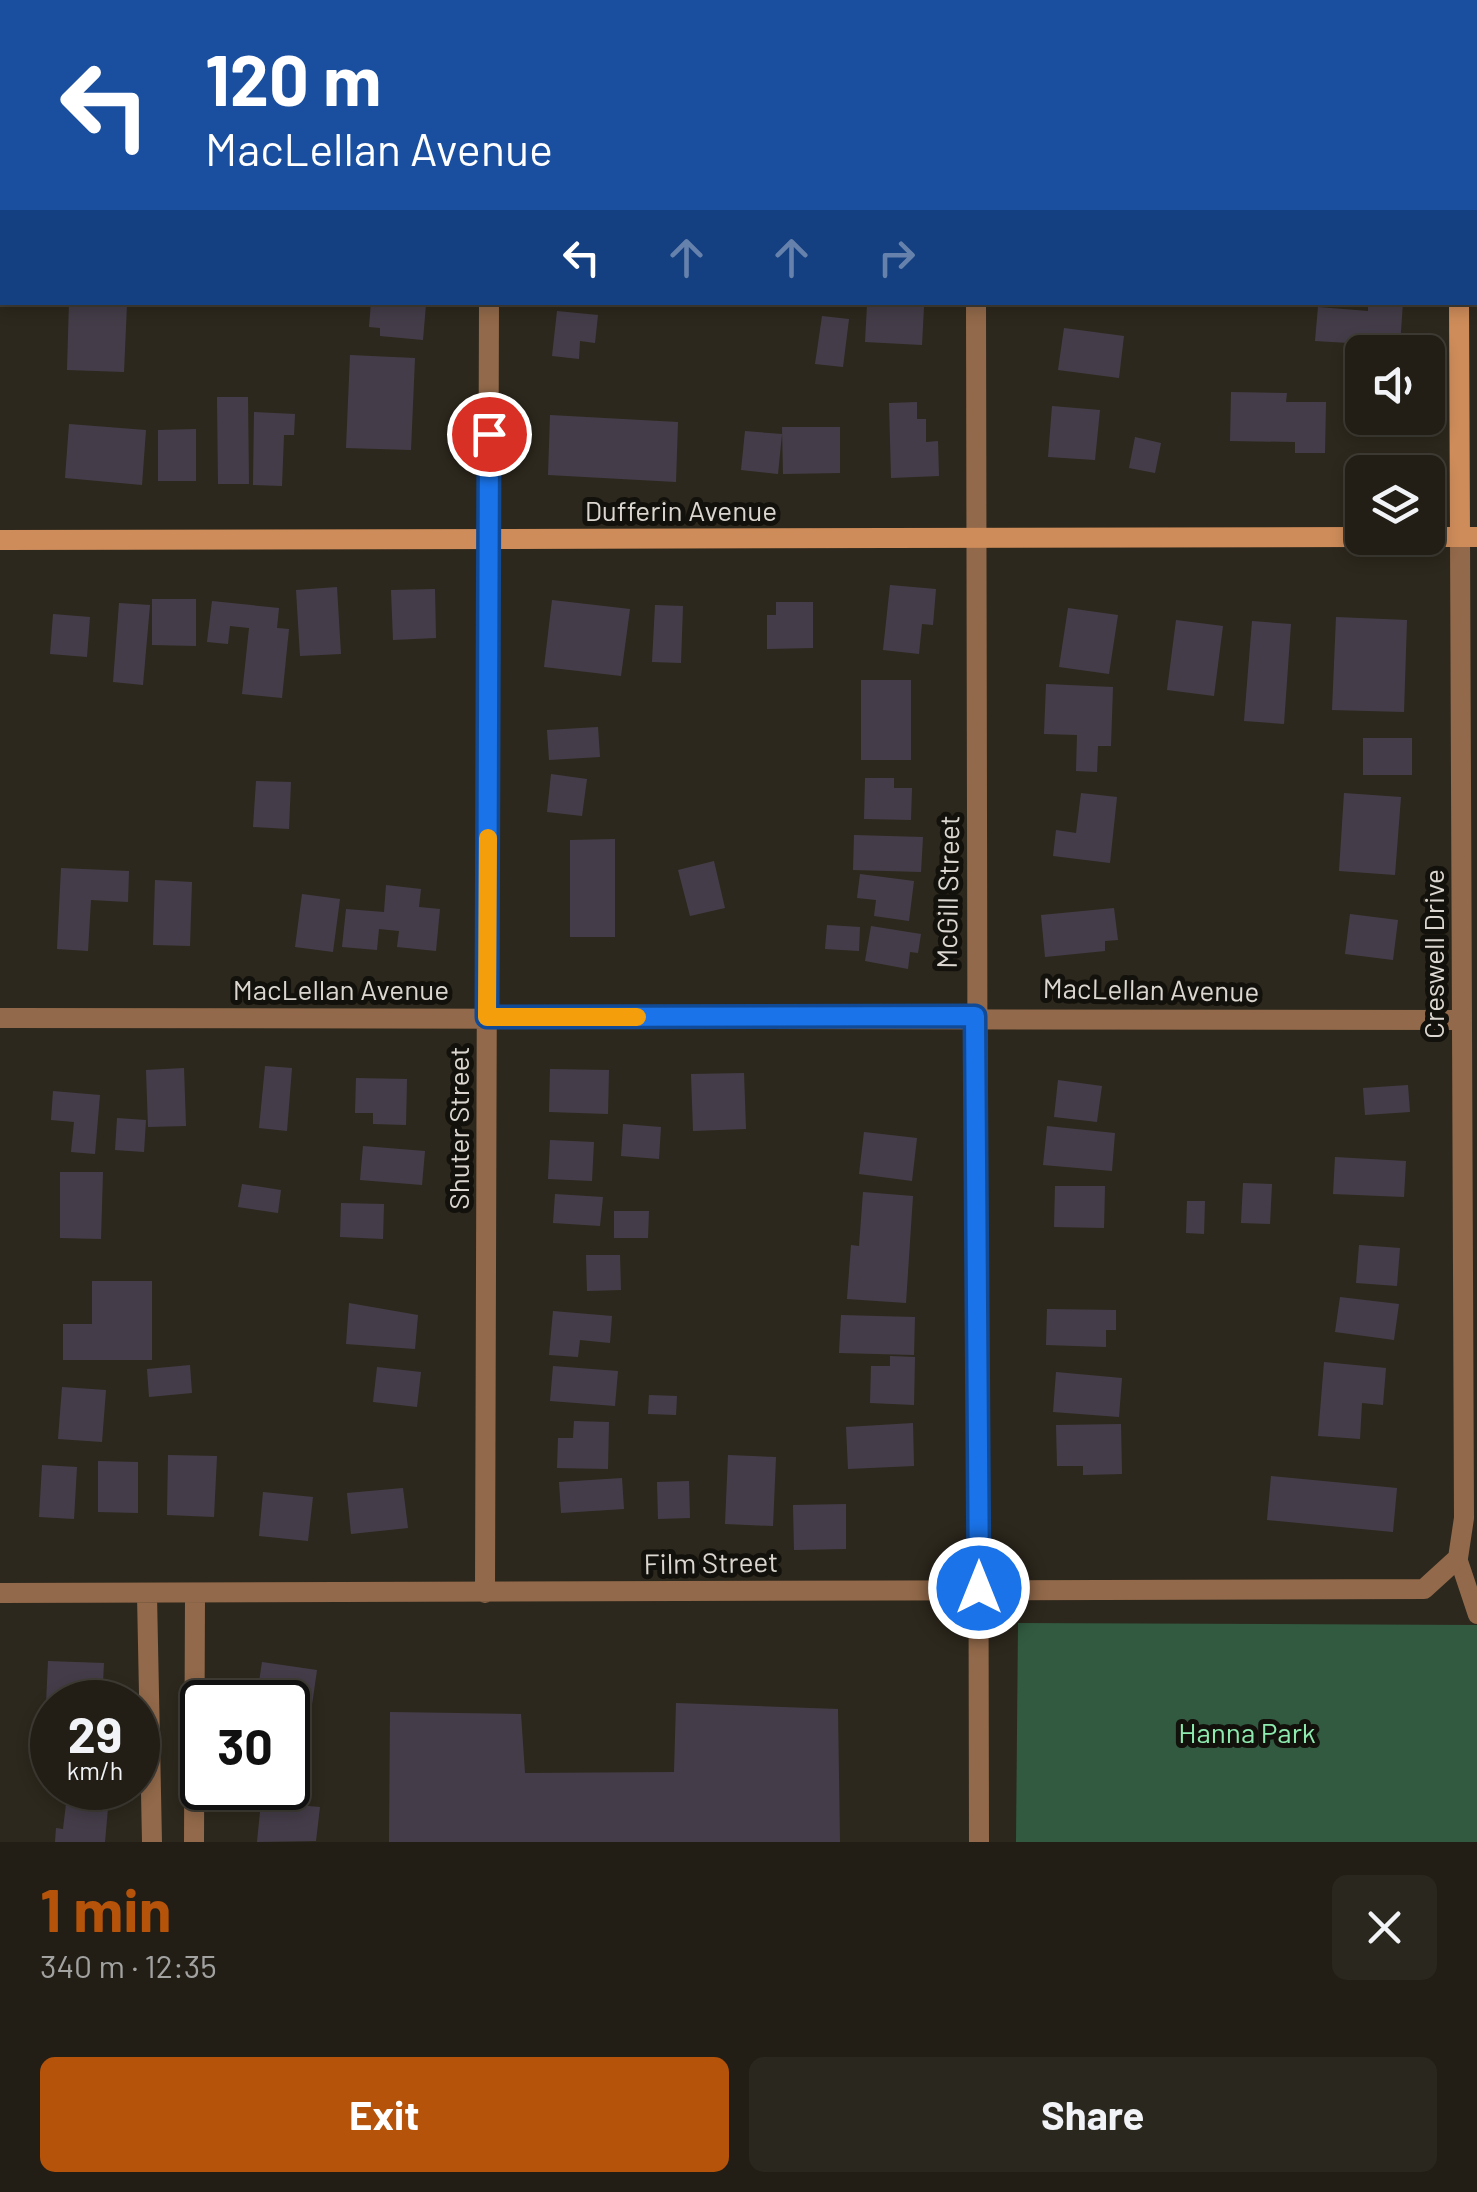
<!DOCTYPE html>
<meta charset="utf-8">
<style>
body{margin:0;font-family:Barlow,sans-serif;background:#2a271f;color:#f1f3f6;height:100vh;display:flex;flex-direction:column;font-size:38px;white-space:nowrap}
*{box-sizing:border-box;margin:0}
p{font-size:32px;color:#a2a2a1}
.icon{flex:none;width:55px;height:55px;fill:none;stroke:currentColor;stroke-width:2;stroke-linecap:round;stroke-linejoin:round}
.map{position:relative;height:1842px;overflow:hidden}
.drawer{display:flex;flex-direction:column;background:#221e16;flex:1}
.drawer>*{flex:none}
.banner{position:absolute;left:0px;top:0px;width:1478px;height:305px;box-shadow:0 5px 15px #0003,0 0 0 2px #3f3c35;background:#1a4fa0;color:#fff;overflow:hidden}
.buttons{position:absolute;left:1345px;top:335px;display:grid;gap:20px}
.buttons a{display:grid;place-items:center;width:100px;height:100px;border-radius:15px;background:#221e16;box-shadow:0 5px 15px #0003,0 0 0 2px #3f3c35;font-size:50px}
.speed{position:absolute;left:30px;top:1680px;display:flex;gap:20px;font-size:50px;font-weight:700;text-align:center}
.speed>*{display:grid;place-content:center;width:130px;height:130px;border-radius:50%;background:#221e16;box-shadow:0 5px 15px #0003,0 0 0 2px #3f3c35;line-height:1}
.speed small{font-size:25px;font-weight:400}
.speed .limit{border:5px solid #111;border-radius:15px;background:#fff;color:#111}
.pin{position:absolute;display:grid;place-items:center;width:85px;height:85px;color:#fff;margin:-42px;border:5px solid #fff;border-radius:50%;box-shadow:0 2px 10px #0007}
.me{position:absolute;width:110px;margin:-55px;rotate:0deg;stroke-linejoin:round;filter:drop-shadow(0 0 8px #0008)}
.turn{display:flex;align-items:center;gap:35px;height:210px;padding:0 40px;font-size:45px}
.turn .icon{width:130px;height:130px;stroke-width:2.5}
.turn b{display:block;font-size:70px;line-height:85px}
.lanes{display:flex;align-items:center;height:95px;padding:0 40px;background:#0003;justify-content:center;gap:50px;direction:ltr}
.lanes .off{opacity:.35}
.round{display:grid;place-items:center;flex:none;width:105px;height:105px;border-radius:15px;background:#2a271f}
.overview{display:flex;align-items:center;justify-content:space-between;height:170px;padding:0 40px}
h1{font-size:60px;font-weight:700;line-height:75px;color:#b45309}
.cta{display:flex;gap:20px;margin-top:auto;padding:20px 40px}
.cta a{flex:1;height:115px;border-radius:15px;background:#b45309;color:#fff;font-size:40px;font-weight:700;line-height:115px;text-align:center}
.cta a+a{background:#2a271f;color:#f1f3f6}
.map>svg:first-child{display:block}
.green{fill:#315a40}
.building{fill:#443d49}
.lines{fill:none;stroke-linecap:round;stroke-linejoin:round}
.lane{stroke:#92694a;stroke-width:18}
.street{stroke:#92694a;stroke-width:20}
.secondary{stroke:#ce8c5a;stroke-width:20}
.route-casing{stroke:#114b97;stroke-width:25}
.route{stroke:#1a73e8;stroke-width:18}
.slow{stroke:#f59e0b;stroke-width:18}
.labels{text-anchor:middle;stroke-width:10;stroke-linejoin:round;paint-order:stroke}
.street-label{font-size:28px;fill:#dbd7d0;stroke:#13110c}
.park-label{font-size:28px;fill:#8debaf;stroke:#13110c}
</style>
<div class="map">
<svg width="1477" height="1842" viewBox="0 0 1477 1842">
<rect width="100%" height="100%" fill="#2d281d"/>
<path class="green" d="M1018,1623L1477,1625V1842H1016Z"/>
<path class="building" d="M69,302L127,304L124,372L67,370Z
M371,302L426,304L423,340L380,336V328L369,327Z
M1368,302H1403L1400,346L1315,341L1318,307L1368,311Z
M867,305L924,307L922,345L865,342Z
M557,311L598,315L595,343L580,341L579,359L552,356Z
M822,316L849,319L843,367L815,364Z
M1064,328L1124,336L1119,378L1058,370Z
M350,355L415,358L411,450L346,448Z
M1231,392L1287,393L1286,402H1326L1325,453H1295V442L1230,441Z
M217,397H248L249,484H218Z
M917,402V419H926V442L938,441L939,476L891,478L889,403Z
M1052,406L1100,410L1095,460L1048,457Z
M254,412L295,414L294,435H284L282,486L253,485Z
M550,415L678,422L676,482L548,475Z
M69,424L146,430L142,485L65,478Z
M782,427H840V473L783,474Z
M196,429V481H158V430Z
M745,431L782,434L778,474L741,470Z
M1135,437L1161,443L1155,473L1129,468Z
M890,585L936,589L933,625L922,624L919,654L883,650Z
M337,587L341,654L300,656L296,590Z
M435,589L436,638L393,640L391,590Z
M152,599H196V646L152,645Z
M552,600L630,609L621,676L544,667Z
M212,601L279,608L277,628L289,629L282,698L242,694L249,628L230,626L228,644L207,642Z
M776,602H813V648L767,649V615H776Z
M119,603L150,605L143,685L113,682Z
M655,605L683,606L681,663L652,662Z
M1068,608L1118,615L1109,674L1059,667Z
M53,614L90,617L87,657L50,654Z
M1336,617L1407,620L1404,712L1332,710Z
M1176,620L1223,626L1214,696L1167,690Z
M1252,621L1291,624L1284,724L1244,721Z
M861,680H911V760H861Z
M1046,684L1113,687L1111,746H1098L1097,772L1076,771L1077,735L1044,734Z
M598,727L600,757L549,760L547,730Z
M1363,738H1412V775H1363Z
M551,774L587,779L582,816L547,812Z
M865,778H894V788H912L911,820L864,819Z
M256,781L291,782L289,829L253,827Z
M1081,793L1117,797L1110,863L1053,856L1056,830L1076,833Z
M1344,793L1401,797L1395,875L1339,871Z
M854,835L923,837L921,872L853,870Z
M615,839V937H570V840Z
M714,861L725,908L690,916L678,870Z
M61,868L129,871L128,902L91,900L88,951L57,949Z
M860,874L914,881L909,921L874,916L876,900L857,898Z
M155,880L192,882L190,946L153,945Z
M386,885L421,889L419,907L440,909L436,951L397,947L399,931L379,929L377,950L342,947L346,909L384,912Z
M302,894L340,899L333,952L295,947Z
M1114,908L1118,940L1105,941V951L1045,957L1041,915Z
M1350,914L1398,920L1393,960L1345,954Z
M827,925L860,927L859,951L825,949Z
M871,926L921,934L918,953L910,952L908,969L865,961Z
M265,1066L292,1068L287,1131L259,1128Z
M184,1068L186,1126L148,1127L146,1070Z
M550,1069L609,1070L608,1114L549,1112Z
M744,1073L746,1129L693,1131L691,1074Z
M356,1078L407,1079L406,1125L373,1124V1113H355Z
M1058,1080L1102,1086L1097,1122L1054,1117Z
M1408,1085L1410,1112L1365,1115L1363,1088Z
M53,1091L100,1095L95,1154L71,1152L74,1122L51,1120Z
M117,1118L146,1120L144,1152L115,1150Z
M623,1124L661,1127L659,1159L621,1156Z
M1047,1126L1115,1133L1112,1171L1043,1165Z
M864,1132L917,1138L912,1181L859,1174Z
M550,1140L594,1142L592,1181L548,1179Z
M363,1146L425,1151L422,1185L360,1180Z
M1335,1157L1406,1161L1404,1197L1333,1194Z
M60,1172H103L101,1239L60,1238Z
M1243,1183L1272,1184L1270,1224L1241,1223Z
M242,1184L281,1190L278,1213L238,1207Z
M1055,1186H1105L1104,1228L1054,1227Z
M863,1192L913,1196L906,1303L847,1299L851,1245L859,1246Z
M555,1194L603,1197L600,1226L553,1223Z
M1187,1201H1205L1204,1234L1186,1233Z
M341,1203L384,1204L383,1239L340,1237Z
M614,1211H649L648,1238H614Z
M1359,1245L1400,1248L1397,1286L1356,1283Z
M586,1255H620L621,1290L587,1291Z
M92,1281H152V1360H63V1324H92Z
M1340,1297L1399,1304L1394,1340L1335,1332Z
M349,1303L418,1315L415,1349L346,1344Z
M1047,1309L1116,1310V1330H1106V1347L1046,1345Z
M553,1311L612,1316L610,1343L580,1340L578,1357L549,1355Z
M841,1315L915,1317L914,1355L839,1353Z
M890,1356L915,1357L914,1405L870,1403L871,1366H890Z
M1324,1362L1386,1368L1383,1405L1362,1403L1360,1439L1318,1436Z
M190,1365L192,1393L149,1397L147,1369Z
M553,1366L618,1371L615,1406L550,1401Z
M377,1367L421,1372L417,1407L373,1402Z
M1056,1372L1122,1378L1119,1417L1053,1412Z
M62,1387L106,1390L102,1442L58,1439Z
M649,1395L677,1396L676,1415L648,1414Z
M574,1421L609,1422L608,1469L557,1468L558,1438H573Z
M913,1423L914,1466L848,1469L846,1427Z
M1121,1424L1122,1474L1083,1475V1466H1057L1056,1425Z
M168,1455L217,1456L214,1517L167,1515Z
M728,1455L776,1457L773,1526L725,1524Z
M98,1461L138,1462V1513L98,1512Z
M42,1465L77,1467L74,1519L39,1517Z
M1271,1476L1397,1488L1393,1532L1267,1520Z
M622,1478L624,1509L561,1513L559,1482Z
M689,1481L690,1518L658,1519L657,1482Z
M403,1488L408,1528L351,1534L347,1493Z
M263,1492L313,1497L308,1541L259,1536Z
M846,1504V1549L794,1550L793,1505Z
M48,1661L104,1663L102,1702L46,1704Z
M262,1662L317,1670L311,1712L288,1709V1702H256Z
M676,1703L838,1709L840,1842H389L390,1712L521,1714L525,1773L674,1772Z
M288,1729L299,1730L296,1752L310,1754L306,1786L288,1783Z
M261,1802L320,1807L316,1841L257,1842Z
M66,1804L108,1808L105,1842H55L56,1828L63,1829Z"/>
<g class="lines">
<path class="lane" d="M1458,1558L1477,1615"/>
<path class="street" d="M488,0V2
M973,0V2
M0,50H2
M976,302L979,1842
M0,1018L1462,1020
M0,1593L1424,1589L1458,1558L1464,1518L1460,537
M485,1593L489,302
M147,1595L152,1842
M194,1842L195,1596"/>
<path class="secondary" d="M1459,2V0
M1459,302L1460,537
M1428,537H1477
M0,540L1362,537"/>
</g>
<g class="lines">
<defs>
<path id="route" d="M489,434L487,1017L975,1016L979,1588"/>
</defs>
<use href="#route" class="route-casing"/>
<use href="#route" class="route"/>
<path class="slow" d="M488,838L487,1017H637"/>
</g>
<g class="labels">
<g class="street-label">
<text x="681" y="521">Dufferin Avenue</text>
<text transform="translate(948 892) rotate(-89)" y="10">McGill Street</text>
<text transform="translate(1434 954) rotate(-90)" y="10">Creswell Drive</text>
<text x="341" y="1000">MacLellan Avenue</text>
<text transform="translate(1151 990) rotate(1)" y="10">MacLellan Avenue</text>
<text transform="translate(459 1128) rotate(-90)" y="10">Shuter Street</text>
<text transform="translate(711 1563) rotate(-1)" y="10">Film Street</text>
</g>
<g class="park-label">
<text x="1247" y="1743">Hanna Park</text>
</g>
</g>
</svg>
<div class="buttons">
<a><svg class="icon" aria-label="sound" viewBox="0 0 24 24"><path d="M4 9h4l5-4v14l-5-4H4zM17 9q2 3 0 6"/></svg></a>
<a><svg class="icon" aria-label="layers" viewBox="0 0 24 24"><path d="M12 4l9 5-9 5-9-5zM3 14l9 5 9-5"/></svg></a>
</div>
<div class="speed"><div>29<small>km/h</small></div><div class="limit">30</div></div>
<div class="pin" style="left:489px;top:434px;background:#d93025"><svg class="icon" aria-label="arrive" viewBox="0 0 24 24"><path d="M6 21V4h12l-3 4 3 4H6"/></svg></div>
<svg class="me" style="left:979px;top:1588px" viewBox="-20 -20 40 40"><circle r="17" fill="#1a73e8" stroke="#fff" stroke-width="3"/><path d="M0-11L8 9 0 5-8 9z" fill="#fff"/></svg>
<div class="banner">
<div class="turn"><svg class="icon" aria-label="left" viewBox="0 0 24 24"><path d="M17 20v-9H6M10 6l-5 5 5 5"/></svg><div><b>120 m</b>MacLellan Avenue</div></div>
<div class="lanes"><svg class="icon" aria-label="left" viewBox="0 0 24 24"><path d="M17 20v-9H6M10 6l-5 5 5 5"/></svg><svg class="icon off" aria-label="ahead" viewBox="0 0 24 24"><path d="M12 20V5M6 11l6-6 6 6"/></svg><svg class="icon off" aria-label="ahead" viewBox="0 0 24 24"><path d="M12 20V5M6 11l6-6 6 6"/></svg><svg class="icon off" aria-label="right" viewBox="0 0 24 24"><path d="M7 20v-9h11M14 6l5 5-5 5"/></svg></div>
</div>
</div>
<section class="drawer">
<div class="overview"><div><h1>1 min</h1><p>340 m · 12:35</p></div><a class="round"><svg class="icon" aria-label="close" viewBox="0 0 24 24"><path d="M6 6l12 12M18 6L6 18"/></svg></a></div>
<div class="cta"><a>Exit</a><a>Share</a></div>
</section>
